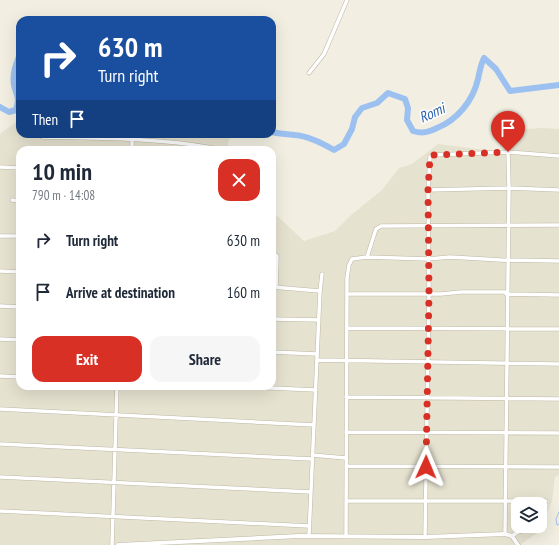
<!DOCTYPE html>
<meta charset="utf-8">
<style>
body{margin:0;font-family:"PT Sans Narrow",sans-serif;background:#f6f6f7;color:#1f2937;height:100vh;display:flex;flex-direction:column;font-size:15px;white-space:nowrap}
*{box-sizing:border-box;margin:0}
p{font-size:13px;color:#747a83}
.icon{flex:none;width:22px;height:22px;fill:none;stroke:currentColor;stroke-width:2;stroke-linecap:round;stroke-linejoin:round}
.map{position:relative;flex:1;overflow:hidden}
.sheet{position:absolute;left:16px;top:146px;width:260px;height:244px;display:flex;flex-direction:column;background:#fff;border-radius:12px;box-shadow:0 4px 16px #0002}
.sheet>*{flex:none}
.top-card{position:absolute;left:16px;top:16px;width:260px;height:122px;border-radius:12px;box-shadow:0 4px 16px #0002;background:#1a4fa0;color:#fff;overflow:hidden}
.fabs{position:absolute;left:511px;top:497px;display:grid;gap:8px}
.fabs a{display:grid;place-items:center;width:36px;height:36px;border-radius:8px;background:#fff;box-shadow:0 4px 16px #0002;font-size:20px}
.pin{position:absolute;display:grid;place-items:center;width:34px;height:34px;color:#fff;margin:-41px -17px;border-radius:50% 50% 50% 0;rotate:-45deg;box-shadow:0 0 4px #0007}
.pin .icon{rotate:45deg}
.me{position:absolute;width:44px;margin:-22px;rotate:1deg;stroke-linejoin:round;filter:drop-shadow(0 0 3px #0008)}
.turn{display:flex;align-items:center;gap:14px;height:84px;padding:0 16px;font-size:18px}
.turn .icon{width:52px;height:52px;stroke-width:2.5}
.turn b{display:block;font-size:28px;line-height:34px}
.then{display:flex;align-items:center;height:38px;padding:0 16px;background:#0003;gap:8px;font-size:15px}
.round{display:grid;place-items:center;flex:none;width:42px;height:42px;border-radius:12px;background:#f6f6f7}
.overview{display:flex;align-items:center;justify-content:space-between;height:68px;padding:0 16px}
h1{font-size:24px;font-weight:600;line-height:30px}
.action{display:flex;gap:8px;margin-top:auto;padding:8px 16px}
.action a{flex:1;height:46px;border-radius:12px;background:#d93025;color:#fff;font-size:16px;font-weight:600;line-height:46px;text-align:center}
.action a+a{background:#f6f6f7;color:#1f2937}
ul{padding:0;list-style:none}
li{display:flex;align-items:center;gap:12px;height:52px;padding:0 16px}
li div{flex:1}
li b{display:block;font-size:15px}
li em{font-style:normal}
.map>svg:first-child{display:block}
.residential{fill:#e6e2d0;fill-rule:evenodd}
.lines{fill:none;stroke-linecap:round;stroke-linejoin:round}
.stream{stroke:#9cc1f1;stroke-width:1}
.river{stroke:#9cc1f1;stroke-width:6}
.minor-casing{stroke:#bdb8a5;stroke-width:4.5}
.tertiary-casing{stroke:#bdb8a5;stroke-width:5}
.minor{stroke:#fff;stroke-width:3.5}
.tertiary{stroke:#fff;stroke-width:4}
.route{stroke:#d93025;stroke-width:7;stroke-dasharray:0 12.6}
.labels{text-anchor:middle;stroke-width:3;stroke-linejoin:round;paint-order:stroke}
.water-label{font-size:15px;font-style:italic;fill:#2b64b0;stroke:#fff}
</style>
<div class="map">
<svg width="559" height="545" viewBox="0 0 559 545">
<rect width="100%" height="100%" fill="#f2efe2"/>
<path class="residential" d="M20,119V134H232L228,143V150H20V386H272V211L304,241L335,231L350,216L382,190L399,168L412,164L438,144L502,152L512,130L541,128L559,129V475L555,477L552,501L540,531L520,545H0V134ZM518,504H540V526H518Z"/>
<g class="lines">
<path class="stream" d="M559,512L556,519L557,525L559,524"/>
<path class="river" d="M0,107L9,112L16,110C20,97 17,97 14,85C12,74 16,64 20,54
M272,132C280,134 287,134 295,135C309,136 322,143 334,150L344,144L352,129L355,117L362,108L377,103L388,93L405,99L408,108L407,120L413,131C423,134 428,132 437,128C457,120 473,101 478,79C480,71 480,66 484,58L496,69L510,91L559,85"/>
<defs>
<path id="minor" d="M309,73L324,54L347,0
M504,131L508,152L509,188L505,534
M42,137C99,138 157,138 213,148L214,150
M132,150V134
M0,167L20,168
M428,190L509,188L559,190
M12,200L20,201
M0,236H20
M272,253L277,256L276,287
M367,257L376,229L381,226L559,225
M0,271L20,272
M272,287L320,291
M348,294H441L461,292H507
M506,294L559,295
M0,306L20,307
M272,319L319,320
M348,328L559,329
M0,339L20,340
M272,352L317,354
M317,360L559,364
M0,376L20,377
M223,386L316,390
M346,397L559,399
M0,409L314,425
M346,432L559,433
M0,444L312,459
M312,455L346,458
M346,466L559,467
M0,477L311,492
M346,501H546
M0,511L309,526
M309,535L320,291L322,274
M346,536L347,278L349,265L352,259L367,257L428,259L450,257L501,260L559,261
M512,536L518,532L522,531
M425,537L429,293L428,190L430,157L432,155L508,152L559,156
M112,545L117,386"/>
<path id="tertiary" d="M118,545L299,536L425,537L505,534L512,536L518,545"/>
</defs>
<use href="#minor" class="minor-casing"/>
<use href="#tertiary" class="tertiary-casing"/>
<use href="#minor" class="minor"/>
<use href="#tertiary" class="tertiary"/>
</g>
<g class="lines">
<path class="route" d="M426,467L429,293L428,190L430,157L432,155L508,152"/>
</g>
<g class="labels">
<g class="water-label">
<text transform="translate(432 113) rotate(-24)" y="5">Romi</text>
</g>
</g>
</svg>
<div class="fabs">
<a><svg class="icon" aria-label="layers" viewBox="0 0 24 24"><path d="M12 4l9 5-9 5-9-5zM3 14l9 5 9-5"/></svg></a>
</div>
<div class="pin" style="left:508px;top:152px;background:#d93025"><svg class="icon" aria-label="arrive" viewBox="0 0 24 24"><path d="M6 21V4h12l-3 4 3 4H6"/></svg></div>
<svg class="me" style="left:426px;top:467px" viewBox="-20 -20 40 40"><path d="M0-17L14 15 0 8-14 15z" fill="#d93025" stroke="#fff" stroke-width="4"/></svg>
<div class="top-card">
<div class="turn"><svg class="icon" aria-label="right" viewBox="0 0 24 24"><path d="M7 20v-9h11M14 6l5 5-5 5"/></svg><div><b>630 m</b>Turn right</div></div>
<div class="then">Then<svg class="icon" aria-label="arrive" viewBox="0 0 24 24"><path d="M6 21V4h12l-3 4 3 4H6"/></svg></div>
</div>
<section class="sheet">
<div class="overview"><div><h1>10 min</h1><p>790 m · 14:08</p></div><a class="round" style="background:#d93025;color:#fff"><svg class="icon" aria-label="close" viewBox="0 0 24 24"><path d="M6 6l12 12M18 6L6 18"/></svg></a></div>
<ul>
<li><svg class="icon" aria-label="right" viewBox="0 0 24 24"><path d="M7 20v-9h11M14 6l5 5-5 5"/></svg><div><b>Turn right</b></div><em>630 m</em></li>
<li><svg class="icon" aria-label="arrive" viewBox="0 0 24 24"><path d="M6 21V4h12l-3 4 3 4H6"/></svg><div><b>Arrive at destination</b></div><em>160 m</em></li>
</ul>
<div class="action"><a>Exit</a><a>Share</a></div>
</section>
</div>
